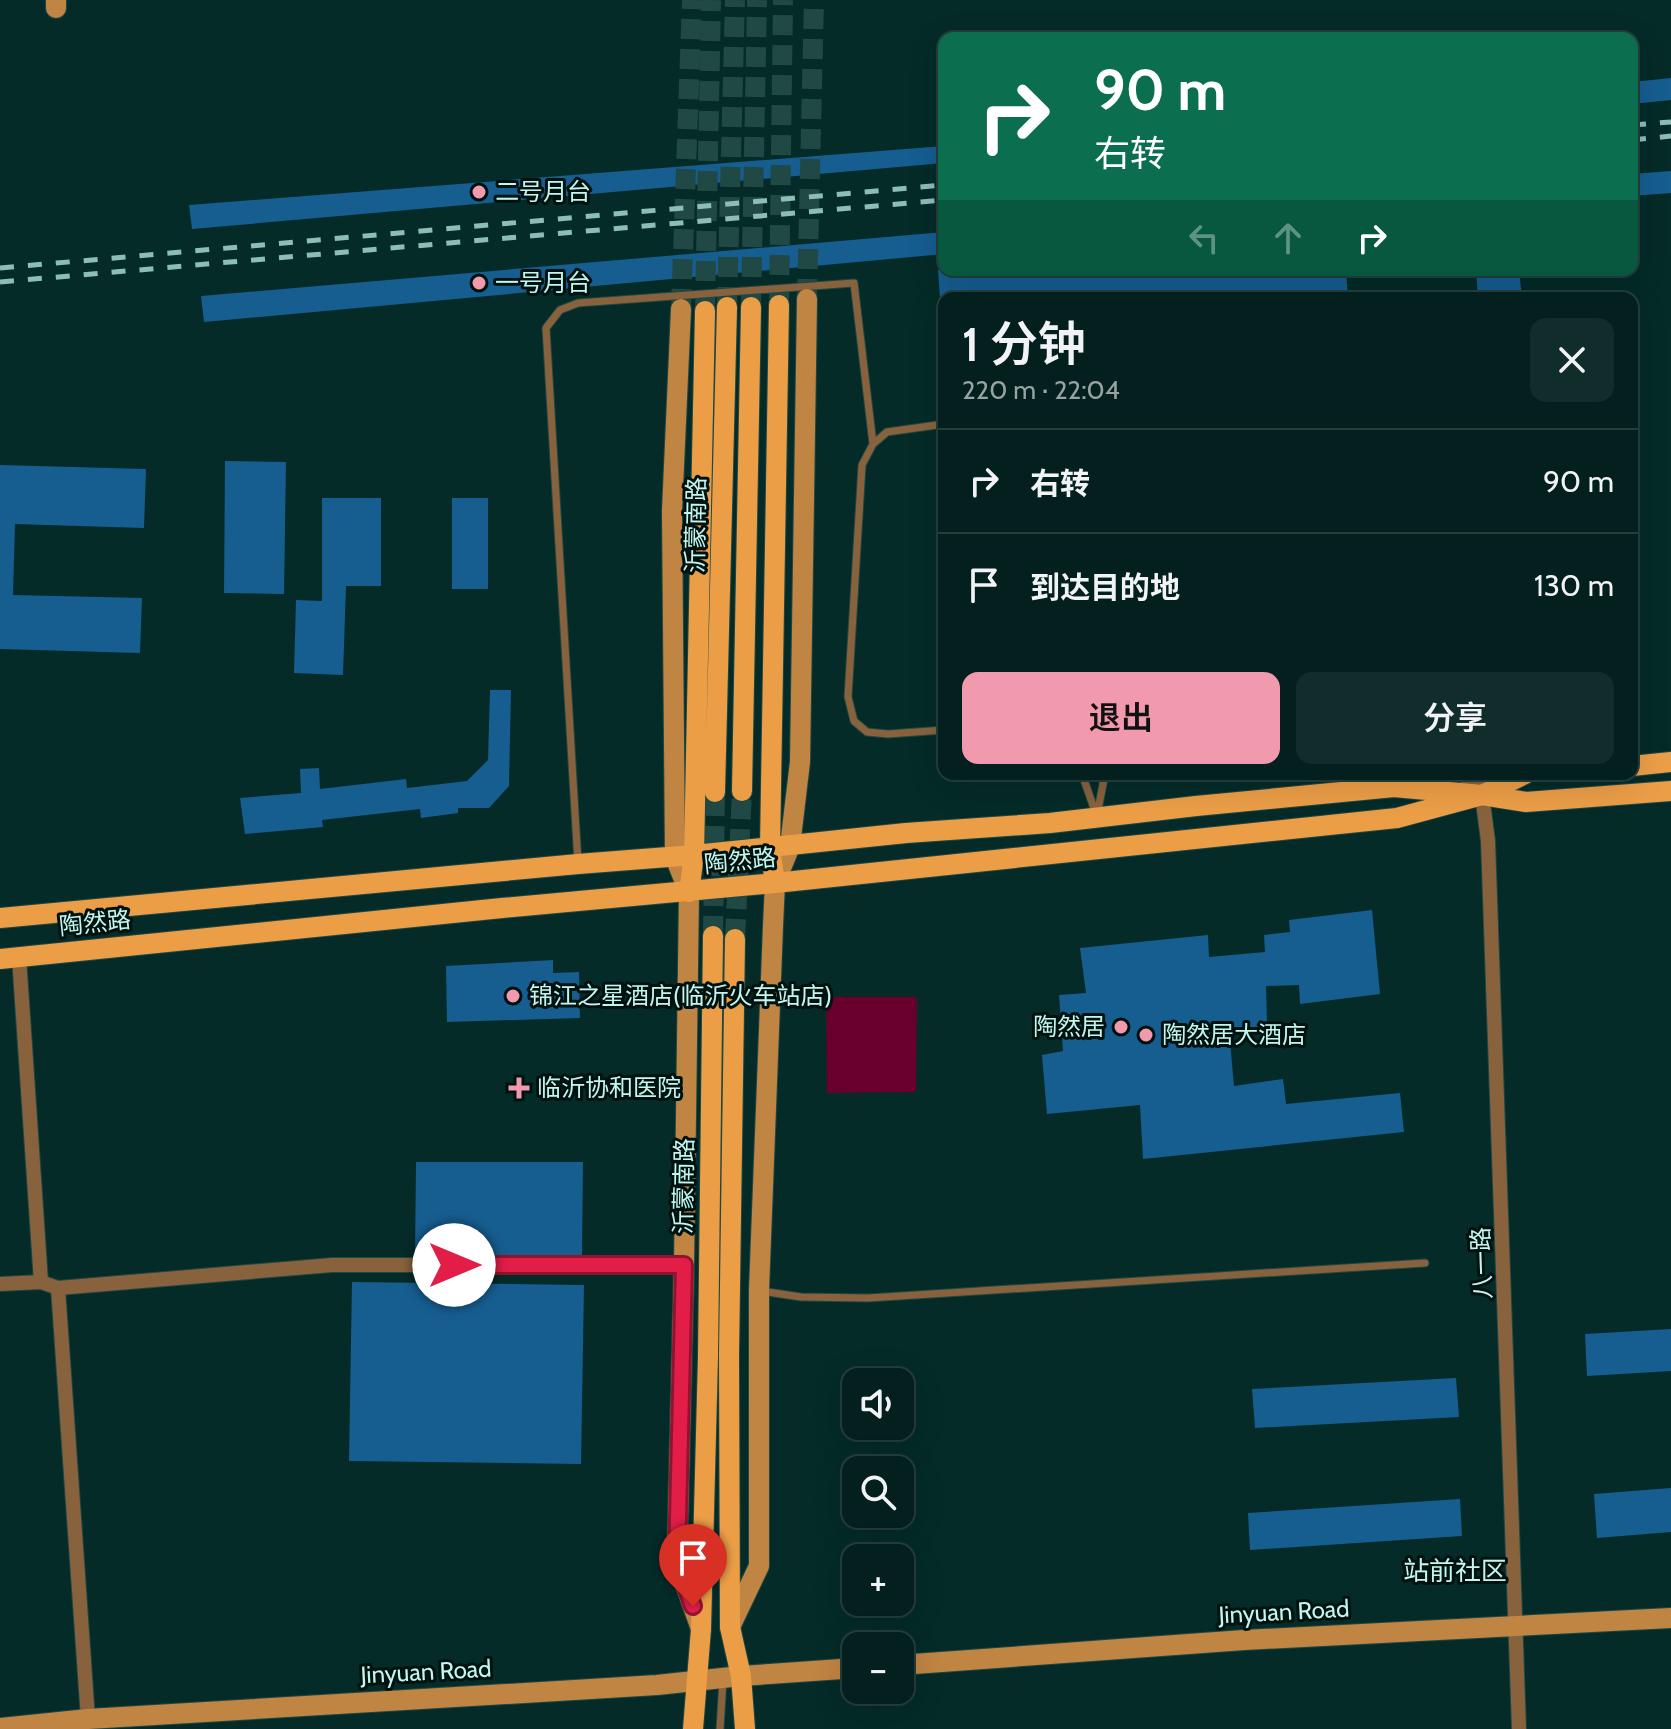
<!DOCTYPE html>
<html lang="zh">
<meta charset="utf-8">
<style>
body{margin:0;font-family:Cabin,"Noto Sans SC",sans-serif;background:#112d2b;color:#f1f3f6;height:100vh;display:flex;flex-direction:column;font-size:30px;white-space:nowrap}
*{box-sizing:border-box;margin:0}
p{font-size:26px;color:#97a3a4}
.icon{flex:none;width:44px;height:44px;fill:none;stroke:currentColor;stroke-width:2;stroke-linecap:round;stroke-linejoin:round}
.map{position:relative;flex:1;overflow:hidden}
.side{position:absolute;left:938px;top:292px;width:700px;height:488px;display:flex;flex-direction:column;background:#03201e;border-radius:16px;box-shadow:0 8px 32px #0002,0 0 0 2px #243e3c}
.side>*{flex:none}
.top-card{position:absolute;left:938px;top:32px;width:700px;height:244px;border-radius:16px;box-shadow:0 8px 32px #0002,0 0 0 2px #243e3c;background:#0b6e4f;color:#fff;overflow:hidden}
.fabs{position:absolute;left:842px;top:1368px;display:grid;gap:16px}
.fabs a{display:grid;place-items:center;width:72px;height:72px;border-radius:16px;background:#03201e;box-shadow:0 8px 32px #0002,0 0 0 2px #243e3c;font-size:40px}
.pin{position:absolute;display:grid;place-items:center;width:68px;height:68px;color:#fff;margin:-82px -34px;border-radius:50% 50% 50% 0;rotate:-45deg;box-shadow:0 0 8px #0007}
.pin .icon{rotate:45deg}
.me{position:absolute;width:88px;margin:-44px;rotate:90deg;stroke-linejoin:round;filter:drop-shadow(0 0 6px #0008)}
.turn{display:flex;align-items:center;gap:28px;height:168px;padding:0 24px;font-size:36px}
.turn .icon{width:104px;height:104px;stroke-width:2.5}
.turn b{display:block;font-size:56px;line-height:68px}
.lanes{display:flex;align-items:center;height:76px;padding:0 24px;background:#0003;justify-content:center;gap:40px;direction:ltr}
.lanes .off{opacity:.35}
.round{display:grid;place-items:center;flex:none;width:84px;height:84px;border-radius:16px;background:#112d2b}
.headline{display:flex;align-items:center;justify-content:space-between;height:136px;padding:0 24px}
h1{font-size:48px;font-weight:600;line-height:60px}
.button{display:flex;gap:16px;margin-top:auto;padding:16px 24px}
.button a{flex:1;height:92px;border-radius:16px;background:#f29aad;color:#111;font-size:32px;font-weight:600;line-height:92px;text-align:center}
.button a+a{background:#112d2b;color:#f1f3f6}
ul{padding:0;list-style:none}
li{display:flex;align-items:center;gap:24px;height:104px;padding:0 24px;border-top:2px solid #243e3c}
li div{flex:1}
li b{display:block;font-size:30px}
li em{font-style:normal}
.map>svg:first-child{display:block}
.green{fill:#68002b}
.building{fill:#165d90}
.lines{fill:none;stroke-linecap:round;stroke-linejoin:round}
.secondary-tunnel{stroke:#204946;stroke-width:20;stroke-dasharray:20 10;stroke-linecap:butt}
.primary-tunnel{stroke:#204946;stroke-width:20;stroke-dasharray:20 10;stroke-linecap:butt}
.lane-casing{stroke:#1f4744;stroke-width:9}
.street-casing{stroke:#1f4744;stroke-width:16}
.secondary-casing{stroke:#1f4744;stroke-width:22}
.primary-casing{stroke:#1f4744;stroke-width:22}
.lane{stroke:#88623c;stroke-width:7}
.street{stroke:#88623c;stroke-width:14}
.secondary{stroke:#c08443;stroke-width:20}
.primary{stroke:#ec9e47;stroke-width:20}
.rail{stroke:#8dbdb7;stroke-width:5;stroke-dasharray:14 14;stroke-linecap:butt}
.route-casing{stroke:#92132f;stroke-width:20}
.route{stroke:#e11d48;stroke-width:14}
.poi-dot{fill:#f29aad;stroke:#001210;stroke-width:3}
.labels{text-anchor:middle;stroke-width:6;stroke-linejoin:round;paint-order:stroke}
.poi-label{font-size:24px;fill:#c2f6ee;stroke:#001210;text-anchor:start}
.street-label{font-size:24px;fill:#c2f6ee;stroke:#001210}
.neighbourhood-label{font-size:26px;fill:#c2f6ee;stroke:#001210}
</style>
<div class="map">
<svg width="1671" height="1729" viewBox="0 0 1671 1729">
<rect width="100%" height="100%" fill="#042b28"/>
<path class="green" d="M826,997H917L916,1092L827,1093Z"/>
<path class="building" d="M1671,78V100L1632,104V82Z
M944,146V163L192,229L189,205Z
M1671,171V193L1632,196V174Z
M944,232V254L204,322L201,296Z
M938,270H1346L1348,298H940Z
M1476,270H1519L1522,298H1478Z
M225,461L286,462L284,594L224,593Z
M0,465L146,469L144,528L15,524L13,595L142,598L140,653L0,649Z
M322,498H381V586H346L343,675L294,673L296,600L322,601Z
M452,498H488V589H452Z
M490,690H511L509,786L489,808H458V813L421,818L420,809L322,820L323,827L245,834L240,798L301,793L300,769L319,768L320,789L406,779L407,788L467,781L488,760Z
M1372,910L1380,994L1300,1004L1299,985L1266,986L1267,1023L1255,1029L1229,1030L1234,1086L1283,1079L1286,1104L1400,1093L1404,1132L1143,1159L1140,1105L1047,1114L1042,1055L1063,1051L1059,995L1086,993L1080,948L1208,935L1209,957L1265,952L1264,935L1290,932L1289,920Z
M553,960V973L579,972L580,1018L447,1022L446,966Z
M416,1162H583L582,1255H415Z
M352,1282L584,1285L581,1464L349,1461Z
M1671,1329V1371L1587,1376L1585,1334Z
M1456,1378L1459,1417L1255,1428L1252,1389Z
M1671,1488V1532L1597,1538L1594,1494Z
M1460,1499L1462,1536L1250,1550L1248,1513Z"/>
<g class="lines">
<path class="secondary-tunnel" d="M807,299L814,0
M681,309L692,0"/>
<path class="primary-tunnel" d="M779,305L783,0
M727,307L735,0
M751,307L757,0
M705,311L711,0
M713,936L715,792
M735,939L742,791"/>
<defs>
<path id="lane" d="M944,424L887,432L873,444L862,465L848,697L854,721L867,732L888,734L944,730
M1082,774L1096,814
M1456,774L1474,789
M1469,774L1479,790
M1482,793V774
M1097,815L1105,774
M578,863L546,328L560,310L578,303L854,283L873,444
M761,1291L801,1297L868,1298L1425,1263
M720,1729L723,1679"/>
<path id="street" d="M1482,795L1488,841L1519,1729
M19,957L41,1282
M0,1284L41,1282L58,1288L332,1265H684
M58,1288L88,1719"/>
<path id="secondary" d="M56,8V0
M681,309L672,511L675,857L689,892L684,1265L677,1561L701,1629
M730,1627L759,1566V1290L773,926L775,883L790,846L800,762L807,299
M900,1665L1244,1640L1671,1618
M0,1728L88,1719L657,1685L741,1676L856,1668"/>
<path id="primary" d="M1632,766L1671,762
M742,791L751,307
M715,792L727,307
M775,883L770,848L779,305
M689,892L694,855L705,311
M0,918L578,864L694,855L906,833L1050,823L1196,806L1394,787L1482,795L1526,802L1671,791
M735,939L729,1355L730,1627L741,1676L745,1729
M0,959L502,908L775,883L1397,818L1482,795L1525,774
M693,1729L701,1629L708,1356L713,936"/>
</defs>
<use href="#lane" class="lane-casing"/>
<use href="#street" class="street-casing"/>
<use href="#secondary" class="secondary-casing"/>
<use href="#primary" class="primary-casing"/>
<use href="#lane" class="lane"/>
<use href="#street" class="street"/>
<use href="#secondary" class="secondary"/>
<use href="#primary" class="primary"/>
<path class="rail" d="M1632,125L1671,122
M1632,140L1671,136
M0,268L944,185
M0,282L944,200"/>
</g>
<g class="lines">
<defs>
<path id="route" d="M454,1265H684L677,1561L693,1606"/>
</defs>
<use href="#route" class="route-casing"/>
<use href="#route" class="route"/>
</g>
<g class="poi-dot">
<circle cx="479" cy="192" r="8"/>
<circle cx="479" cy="283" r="8"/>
<circle cx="513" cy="996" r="8"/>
<circle cx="1121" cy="1027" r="8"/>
<circle cx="1146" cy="1035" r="8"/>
<path d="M515 1076h8v8h8v8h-8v8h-8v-8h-8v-8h8z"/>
</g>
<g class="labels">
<g class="poi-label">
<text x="495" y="200">二号月台</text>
<text x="495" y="291">一号月台</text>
<text x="529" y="1004">锦江之星酒店(临沂火车站店)</text>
<text x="1105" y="1035" text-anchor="end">陶然居</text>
<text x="1162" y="1043">陶然居大酒店</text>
<text x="537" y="1096">临沂协和医院</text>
</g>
<g class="street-label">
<text transform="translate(696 525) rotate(-89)" y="8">沂蒙南路</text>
<text transform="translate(740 861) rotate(-6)" y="8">陶然路</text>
<text transform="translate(95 923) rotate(-6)" y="8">陶然路</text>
<text transform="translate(684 1186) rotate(-89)" y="8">沂蒙南路</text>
<text transform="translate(1482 1263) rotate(-92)" y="8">八一路</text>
<text transform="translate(1284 1612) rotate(-3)" y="8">Jinyuan Road</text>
<text transform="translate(426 1672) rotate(-3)" y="8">Jinyuan Road</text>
</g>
<g class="neighbourhood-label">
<text x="1455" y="1580">站前社区</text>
</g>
</g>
</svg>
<div class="fabs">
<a><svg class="icon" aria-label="sound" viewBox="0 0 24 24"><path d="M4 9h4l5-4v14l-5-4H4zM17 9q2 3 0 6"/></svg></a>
<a><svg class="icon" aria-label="search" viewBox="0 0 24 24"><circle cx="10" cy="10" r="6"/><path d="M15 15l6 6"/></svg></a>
<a>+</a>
<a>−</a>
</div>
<div class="pin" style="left:693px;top:1606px;background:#d93025"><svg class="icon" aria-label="arrive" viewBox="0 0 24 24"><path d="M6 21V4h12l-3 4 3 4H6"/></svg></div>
<svg class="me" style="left:454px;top:1265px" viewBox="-20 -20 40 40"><circle r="19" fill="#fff"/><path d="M0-13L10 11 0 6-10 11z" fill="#e11d48"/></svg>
<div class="top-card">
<div class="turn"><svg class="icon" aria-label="right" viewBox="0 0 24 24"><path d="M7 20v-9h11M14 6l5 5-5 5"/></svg><div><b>90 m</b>右转</div></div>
<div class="lanes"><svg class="icon off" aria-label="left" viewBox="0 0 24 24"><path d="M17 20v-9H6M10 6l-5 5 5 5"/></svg><svg class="icon off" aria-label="ahead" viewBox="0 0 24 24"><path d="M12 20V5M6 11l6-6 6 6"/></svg><svg class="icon" aria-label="right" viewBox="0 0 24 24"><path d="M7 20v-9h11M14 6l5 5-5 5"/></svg></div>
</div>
<section class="side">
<div class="headline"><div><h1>1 分钟</h1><p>220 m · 22:04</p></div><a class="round"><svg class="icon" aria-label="close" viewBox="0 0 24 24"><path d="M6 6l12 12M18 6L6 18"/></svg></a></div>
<ul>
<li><svg class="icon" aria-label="right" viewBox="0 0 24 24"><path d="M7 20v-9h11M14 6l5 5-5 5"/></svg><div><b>右转</b></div><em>90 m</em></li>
<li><svg class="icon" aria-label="arrive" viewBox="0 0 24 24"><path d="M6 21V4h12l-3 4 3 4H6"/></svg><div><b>到达目的地</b></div><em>130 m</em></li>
</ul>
<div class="button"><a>退出</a><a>分享</a></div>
</section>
</div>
